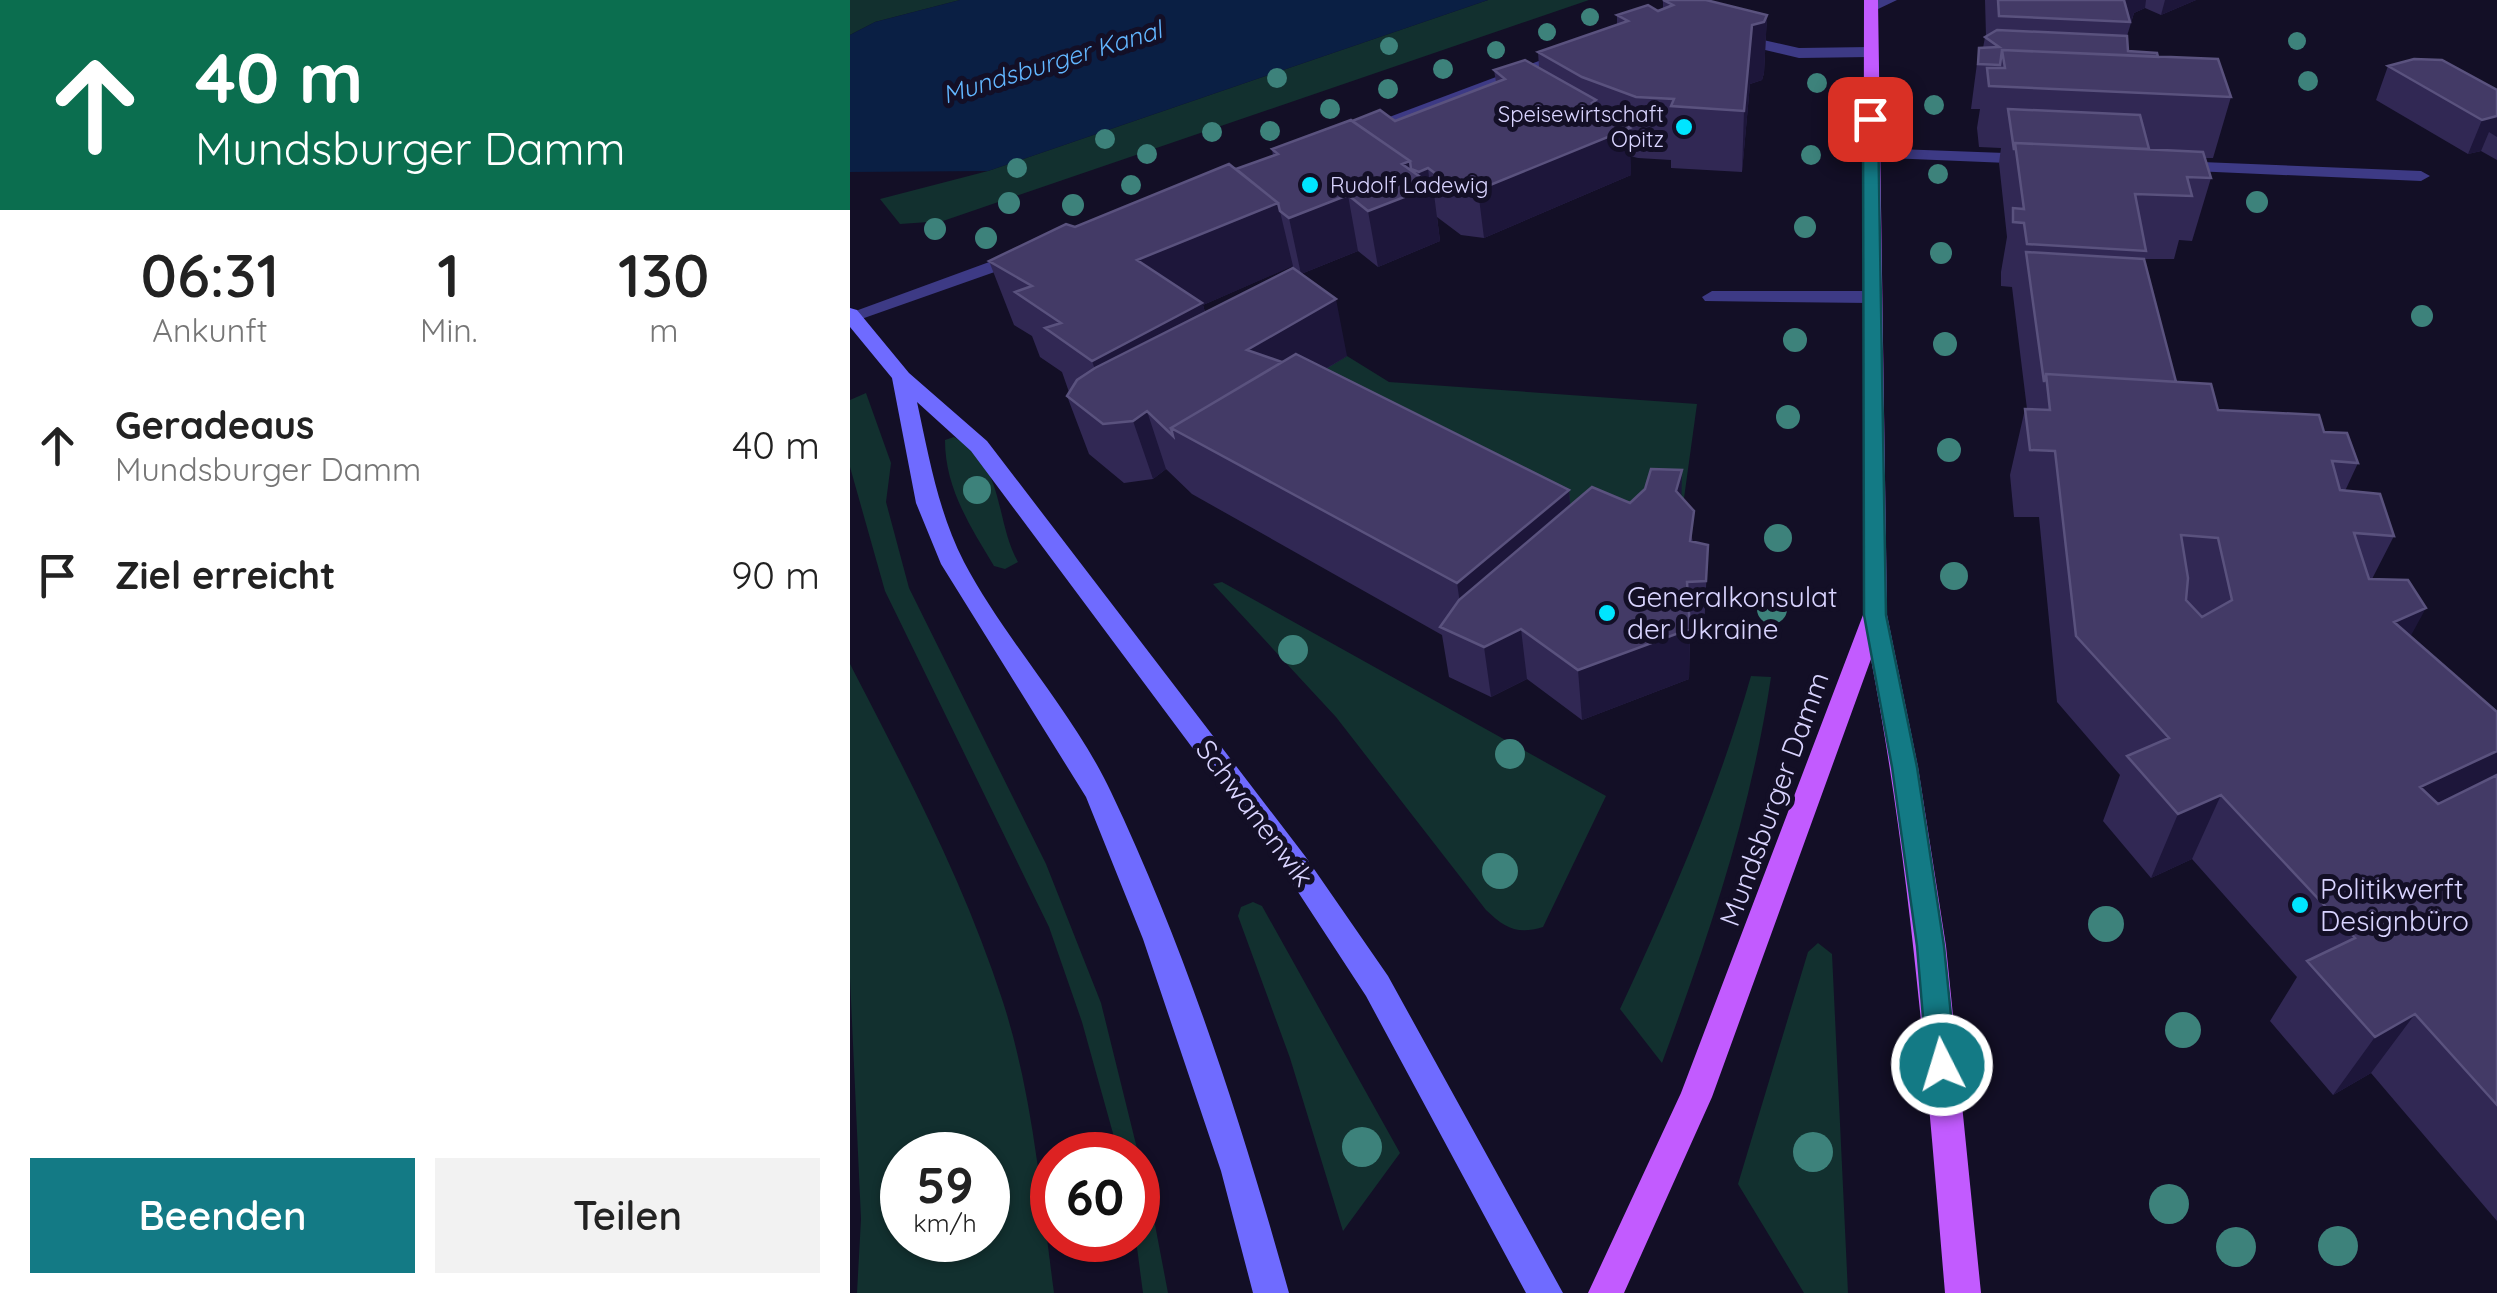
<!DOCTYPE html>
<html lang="de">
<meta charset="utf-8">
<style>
body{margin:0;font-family:Quicksand,sans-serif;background:#f2f2f2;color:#222;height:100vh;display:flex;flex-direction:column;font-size:38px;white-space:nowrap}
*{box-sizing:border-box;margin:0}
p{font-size:32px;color:#767676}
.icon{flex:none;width:55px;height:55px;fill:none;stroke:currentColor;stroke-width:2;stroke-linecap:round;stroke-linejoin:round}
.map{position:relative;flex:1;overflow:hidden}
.panel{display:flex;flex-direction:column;background:#fff;width:850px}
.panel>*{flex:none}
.guide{background:#0b6e4f;color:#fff;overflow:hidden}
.speed{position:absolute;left:30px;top:1132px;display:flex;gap:20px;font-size:50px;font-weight:700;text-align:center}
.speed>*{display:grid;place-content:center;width:130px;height:130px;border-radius:50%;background:#fff;box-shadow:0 2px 8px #0004;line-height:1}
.speed small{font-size:25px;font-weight:400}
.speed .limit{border:15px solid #d22;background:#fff;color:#111}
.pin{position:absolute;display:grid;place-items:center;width:85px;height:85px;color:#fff;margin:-42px;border-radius:20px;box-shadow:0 5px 15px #0006}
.me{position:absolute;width:110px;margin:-55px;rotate:355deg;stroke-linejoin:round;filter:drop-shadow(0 0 8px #0008)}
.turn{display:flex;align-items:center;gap:35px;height:210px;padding:0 30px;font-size:45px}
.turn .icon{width:130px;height:130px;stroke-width:2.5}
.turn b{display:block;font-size:70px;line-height:85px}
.eta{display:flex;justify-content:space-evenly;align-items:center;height:170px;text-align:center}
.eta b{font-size:60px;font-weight:600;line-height:70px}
.cta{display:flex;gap:20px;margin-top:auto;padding:20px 30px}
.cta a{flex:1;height:115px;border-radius:0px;background:#137a85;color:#fff;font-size:40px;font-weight:600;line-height:115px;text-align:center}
.cta a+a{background:#f2f2f2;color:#222}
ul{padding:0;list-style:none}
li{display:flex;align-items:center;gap:30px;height:130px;padding:0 30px}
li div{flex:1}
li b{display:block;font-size:38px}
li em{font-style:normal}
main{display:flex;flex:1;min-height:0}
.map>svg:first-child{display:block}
.green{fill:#12302f;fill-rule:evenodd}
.water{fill:#0a1f44}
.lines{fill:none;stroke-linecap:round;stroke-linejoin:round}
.lane{fill:#3d3a85;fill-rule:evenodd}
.street{fill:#3d3a85;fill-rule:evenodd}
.secondary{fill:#6f6bff;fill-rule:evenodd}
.primary{fill:#c25bff;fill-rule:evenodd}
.tree{fill:#3d827b}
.wall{fill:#312854}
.shaded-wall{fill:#1d163a}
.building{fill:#433a66;stroke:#5a527e;stroke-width:2.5;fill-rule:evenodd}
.route{fill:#137a85;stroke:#0c4f56;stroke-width:2.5}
.poi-dot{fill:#00e5ff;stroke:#130f26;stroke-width:4}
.labels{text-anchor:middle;stroke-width:10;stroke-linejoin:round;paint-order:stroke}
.far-poi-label{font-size:22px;fill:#d9d4ff;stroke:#130f26;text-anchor:end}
.far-water-label{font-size:25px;font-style:italic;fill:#62b6ff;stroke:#130f26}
.poi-label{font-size:28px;fill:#d9d4ff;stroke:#130f26;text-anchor:start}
.street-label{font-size:28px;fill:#d9d4ff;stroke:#130f26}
</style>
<main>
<section class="panel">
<div class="guide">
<div class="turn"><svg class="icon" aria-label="ahead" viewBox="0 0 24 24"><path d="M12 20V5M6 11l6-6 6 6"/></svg><div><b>40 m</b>Mundsburger Damm</div></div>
</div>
<div class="eta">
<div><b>06:31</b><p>Ankunft</p></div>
<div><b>1</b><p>Min.</p></div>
<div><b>130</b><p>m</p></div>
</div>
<ul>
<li><svg class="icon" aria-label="ahead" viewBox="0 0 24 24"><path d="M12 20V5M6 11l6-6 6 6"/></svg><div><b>Geradeaus</b><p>Mundsburger Damm</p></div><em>40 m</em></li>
<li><svg class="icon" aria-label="arrive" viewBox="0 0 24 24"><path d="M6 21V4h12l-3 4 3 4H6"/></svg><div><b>Ziel erreicht</b></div><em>90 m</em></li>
</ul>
<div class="cta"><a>Beenden</a><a>Teilen</a></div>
</section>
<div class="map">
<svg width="1647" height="1293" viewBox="0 0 1647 1293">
<rect width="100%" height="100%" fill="#130f26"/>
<path class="green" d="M0,0H110L25,22L0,35Z
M638,0H739L93,221L50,224L30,199L138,171Z
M497,356L539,382L847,404L831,520L796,539L412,407Z
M16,393L41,463L36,502L59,588L196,864L251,1003L302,1209L318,1293H293L286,1240L288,1155H269L232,1022L199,927L35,591L0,467V400Z
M104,437C156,465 144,519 168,562L155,569L144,566C120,526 95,488 95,440Z
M372,582L756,796L693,927C667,935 655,928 636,910L486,717L363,584Z
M0,664C57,774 115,884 153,1002C183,1095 191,1196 204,1293H7L11,1219L0,978ZM52,1155H138V1240H52Z
M901,676L921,677C901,812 859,935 812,1063L770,1009C821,900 868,792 901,676Z
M403,902L412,906L550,1153L493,1231L440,1058L388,916L391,907Z
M968,943L982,954L998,1293H954L888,1184L958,952Z"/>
<path class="water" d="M110,0H638L138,171L0,172V35L25,22Z"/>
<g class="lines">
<path class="lane" d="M1020,148L1182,154L1191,159L1182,164L1014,157L1011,153Z
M1327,161L1571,171L1580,176L1571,181L1321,170V162Z
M862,291H1020L1030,297L1020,303L855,301L852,297Z"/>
<path class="street" d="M1026,0H1047L1026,10H1016V4Z
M882,33L949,48L1020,47L1028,52L1020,57L949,58L877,41V35Z
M721,49L729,54L726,57L516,135L502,131Z
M172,250L179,252V260L0,323V313Z"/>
<path class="secondary" d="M0,308L7,310L59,373L137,441L455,856L538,976L713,1293H676L516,996L435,872L121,451L67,402C79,457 88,511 114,562C155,640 224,713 261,792C337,952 392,1124 439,1293H403L371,1171L293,939L236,797L91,564L66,503L42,378L0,327Z"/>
<path class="primary" d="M1014,0H1028L1037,615L1068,767L1096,946L1131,1293H1095C1077,1080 1061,869 1021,659L862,1097L774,1293H738L831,1093L1013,615Z"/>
</g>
<g class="tree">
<circle cx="740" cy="17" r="9"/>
<circle cx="697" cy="32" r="9"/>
<circle cx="1447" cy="41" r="9"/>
<circle cx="539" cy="46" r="9"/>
<circle cx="646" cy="50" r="9"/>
<circle cx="593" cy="69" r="10"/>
<circle cx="427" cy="78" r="10"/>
<circle cx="1458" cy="81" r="10"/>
<circle cx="967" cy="83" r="10"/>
<circle cx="538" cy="89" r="10"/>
<circle cx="1084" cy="105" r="10"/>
<circle cx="480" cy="109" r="10"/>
<circle cx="420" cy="131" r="10"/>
<circle cx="362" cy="132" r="10"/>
<circle cx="255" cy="139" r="10"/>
<circle cx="297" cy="154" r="10"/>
<circle cx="961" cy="155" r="10"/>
<circle cx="167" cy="168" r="10"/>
<circle cx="1088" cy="174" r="10"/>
<circle cx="281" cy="185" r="10"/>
<circle cx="1407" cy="202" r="11"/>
<circle cx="159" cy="203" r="11"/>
<circle cx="223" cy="205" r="11"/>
<circle cx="955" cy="227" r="11"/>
<circle cx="85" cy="229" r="11"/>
<circle cx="136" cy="238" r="11"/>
<circle cx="1091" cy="253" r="11"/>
<circle cx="1572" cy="316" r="11"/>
<circle cx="945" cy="340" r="12"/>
<circle cx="1095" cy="344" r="12"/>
<circle cx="938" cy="417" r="12"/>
<circle cx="1099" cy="450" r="12"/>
<circle cx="127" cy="490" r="14"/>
<circle cx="928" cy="538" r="14"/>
<circle cx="1104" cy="576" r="14"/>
<circle cx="922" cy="609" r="15"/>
<circle cx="443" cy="650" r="15"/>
<circle cx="660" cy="754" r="15"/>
<circle cx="650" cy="871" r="18"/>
<circle cx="1256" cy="924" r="18"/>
<circle cx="1333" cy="1030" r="18"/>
<circle cx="512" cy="1147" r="20"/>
<circle cx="963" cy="1152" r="20"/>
<circle cx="1319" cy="1204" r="20"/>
<circle cx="1488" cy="1246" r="20"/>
<circle cx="1386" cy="1247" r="20"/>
</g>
<path class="wall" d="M813,0L917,15L914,73L912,80L900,84L892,172L821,168V160L788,158L780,156L781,175L634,238L611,235L587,217L590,241L528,267L508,251L451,274L442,266L353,305L355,312L497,356L476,369L719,490L720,506L780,503L832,497L843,542L858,545L854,631L840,632L839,679L732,720L677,679L641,697L599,677L592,635L342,494L316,469L303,479L274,483L239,454L217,396L219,392L212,372L190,357L182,336L164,325L139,261L225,227L423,156L422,149L502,121H545L646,82L644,70L689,67L688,52L767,24V15L813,9Z
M1135,0H1346L1311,15L1295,8L1284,13L1277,36L1278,51L1308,57L1381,97L1363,158H1355L1361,178L1342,241L1329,240L1324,259H1294L1326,382L1368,410L1474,432L1508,463L1495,491L1544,536L1522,579L1561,636L1647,712V1221L1521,1073L1483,1095L1420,1021L1447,977L1342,859L1301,878L1253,821L1270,775L1207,702L1189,517H1164L1160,475L1175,409H1177L1162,287L1151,286V272L1157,237L1149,163L1151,148L1129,147L1127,128L1130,109H1121L1129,48H1133L1135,37L1136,36Z
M1538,66L1647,90V160L1631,151L1618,154L1526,100Z"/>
<path class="shaded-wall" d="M1271,0H1296L1295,8L1284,13L1281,22H1280Z
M1315,0H1346L1311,15Z
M917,15L914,73L912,80L900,84L892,172L894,111L902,25Z
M746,100L748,141L780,128L781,175L634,238L628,190Z
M1647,116V137L1639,132L1631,151L1618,154L1632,120Z
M560,161L564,193L571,190L569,172L578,168L580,187L583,186L590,241L528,267L518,211L552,164Z
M498,195L508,251L451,274L439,218Z
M428,203L443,266L353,305L371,369L264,423L242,361L287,260Z
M486,299L497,356L447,386L397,350Z
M297,411L316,469L303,479L283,421Z
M832,470L831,520L826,491Z
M719,490L724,556L615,638L607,583Z
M1576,608L1540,674L1544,622Z
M671,629L677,679L641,697L634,647Z
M840,629L839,679L732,720L728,670Z
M1647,751V779L1530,851L1570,787Z
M1371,795L1342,859L1301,878L1328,814Z
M1565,1014L1521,1073L1483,1095L1525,1037Z"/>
<path class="building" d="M813,0H856L917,15L914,22L902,25L894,111L821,106L824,99L786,97L732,77L688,52L778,21L767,15L798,5L808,11L823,5Z
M1148,0H1274L1280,22L1149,16Z
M1147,30L1277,36L1278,51L1307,53L1308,57L1152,50L1150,65L1128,64L1129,48L1149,47L1135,37Z
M1152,50L1368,59L1381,97L1139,86L1137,68H1155Z
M1564,59L1592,60L1647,90V116L1632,120L1538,66Z
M675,60L746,100L742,103L780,128L628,190L605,188L578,168L569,172L561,169L560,161L502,121L530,110L545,121L655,79L644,70Z
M1158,109L1290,115L1299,149L1165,143L1164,150Z
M501,120L560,161L552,164L583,186L518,211L498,195L439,218L430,211L428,203L386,169L428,154L422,149Z
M1165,143L1353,152L1361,178L1337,177L1342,196L1285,194L1296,251L1177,244L1174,223L1163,222V208L1174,209Z
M379,164L428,203L287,260L352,303L242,361L195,328L211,323L165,292L182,286L139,261L216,224L225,227Z
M1176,252L1294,259L1326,382L1196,374L1194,382Z
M443,268L486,299L397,350L432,362L321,428L323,436L297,411L283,421L253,424L217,396L227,380L245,368Z
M446,354L719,490L607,583L321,428Z
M1196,374L1361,384L1368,410L1469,415L1474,432L1497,433L1508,463L1482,461L1490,490L1530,494L1544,536L1504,533L1519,579L1558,580L1576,608L1544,622L1647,712V751L1570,787L1588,804L1647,775V1105L1565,1014L1525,1037L1457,961L1505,938L1371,795L1328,814L1277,756L1319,738L1226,636L1205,451L1180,450L1175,409L1200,410ZM1331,535L1368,538L1382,600L1352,617L1336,600L1338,578Z
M801,469L832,470L826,491L844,511L840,541L858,545L856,581L837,582L840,629L728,670L671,629L634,647L590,627L609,600L742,487L780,503L795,489Z"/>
<path class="route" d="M1020,115L1028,119L1036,615L1067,767L1094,946L1106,1065L1102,1075L1092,1078L1082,1075L1077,1065L1067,946L1042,767L1014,615L1013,119Z"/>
<g class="poi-dot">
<circle cx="834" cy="127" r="10"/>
<circle cx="460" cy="185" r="10"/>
<circle cx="757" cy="613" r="10"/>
<circle cx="1450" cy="905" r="10"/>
</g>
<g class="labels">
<g class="far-poi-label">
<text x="814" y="122">Speisewirtschaft<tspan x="814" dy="25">Opitz</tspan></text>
<text x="480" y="193" text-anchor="start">Rudolf Ladewig</text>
</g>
<g class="far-water-label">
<text transform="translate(202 62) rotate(-17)" y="9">Mundsburger Kanal</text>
</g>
<g class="poi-label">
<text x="777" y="607">Generalkonsulat<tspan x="777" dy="32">der Ukraine</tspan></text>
<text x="1470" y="899">Politikwerft<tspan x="1470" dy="32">Designbüro</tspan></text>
</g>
<g class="street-label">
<text transform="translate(924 799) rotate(-70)" y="10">Mundsburger Damm</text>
<text transform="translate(405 813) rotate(53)" y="10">Schwanenwik</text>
</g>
</g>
</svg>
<div class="speed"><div>59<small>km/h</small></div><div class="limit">60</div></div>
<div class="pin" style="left:1020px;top:119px;background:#d93025"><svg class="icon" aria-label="arrive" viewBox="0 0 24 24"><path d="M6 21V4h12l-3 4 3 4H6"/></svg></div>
<svg class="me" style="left:1092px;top:1065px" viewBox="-20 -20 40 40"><circle r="17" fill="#137a85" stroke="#fff" stroke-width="3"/><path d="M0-11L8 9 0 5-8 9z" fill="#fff"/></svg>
</div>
</main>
